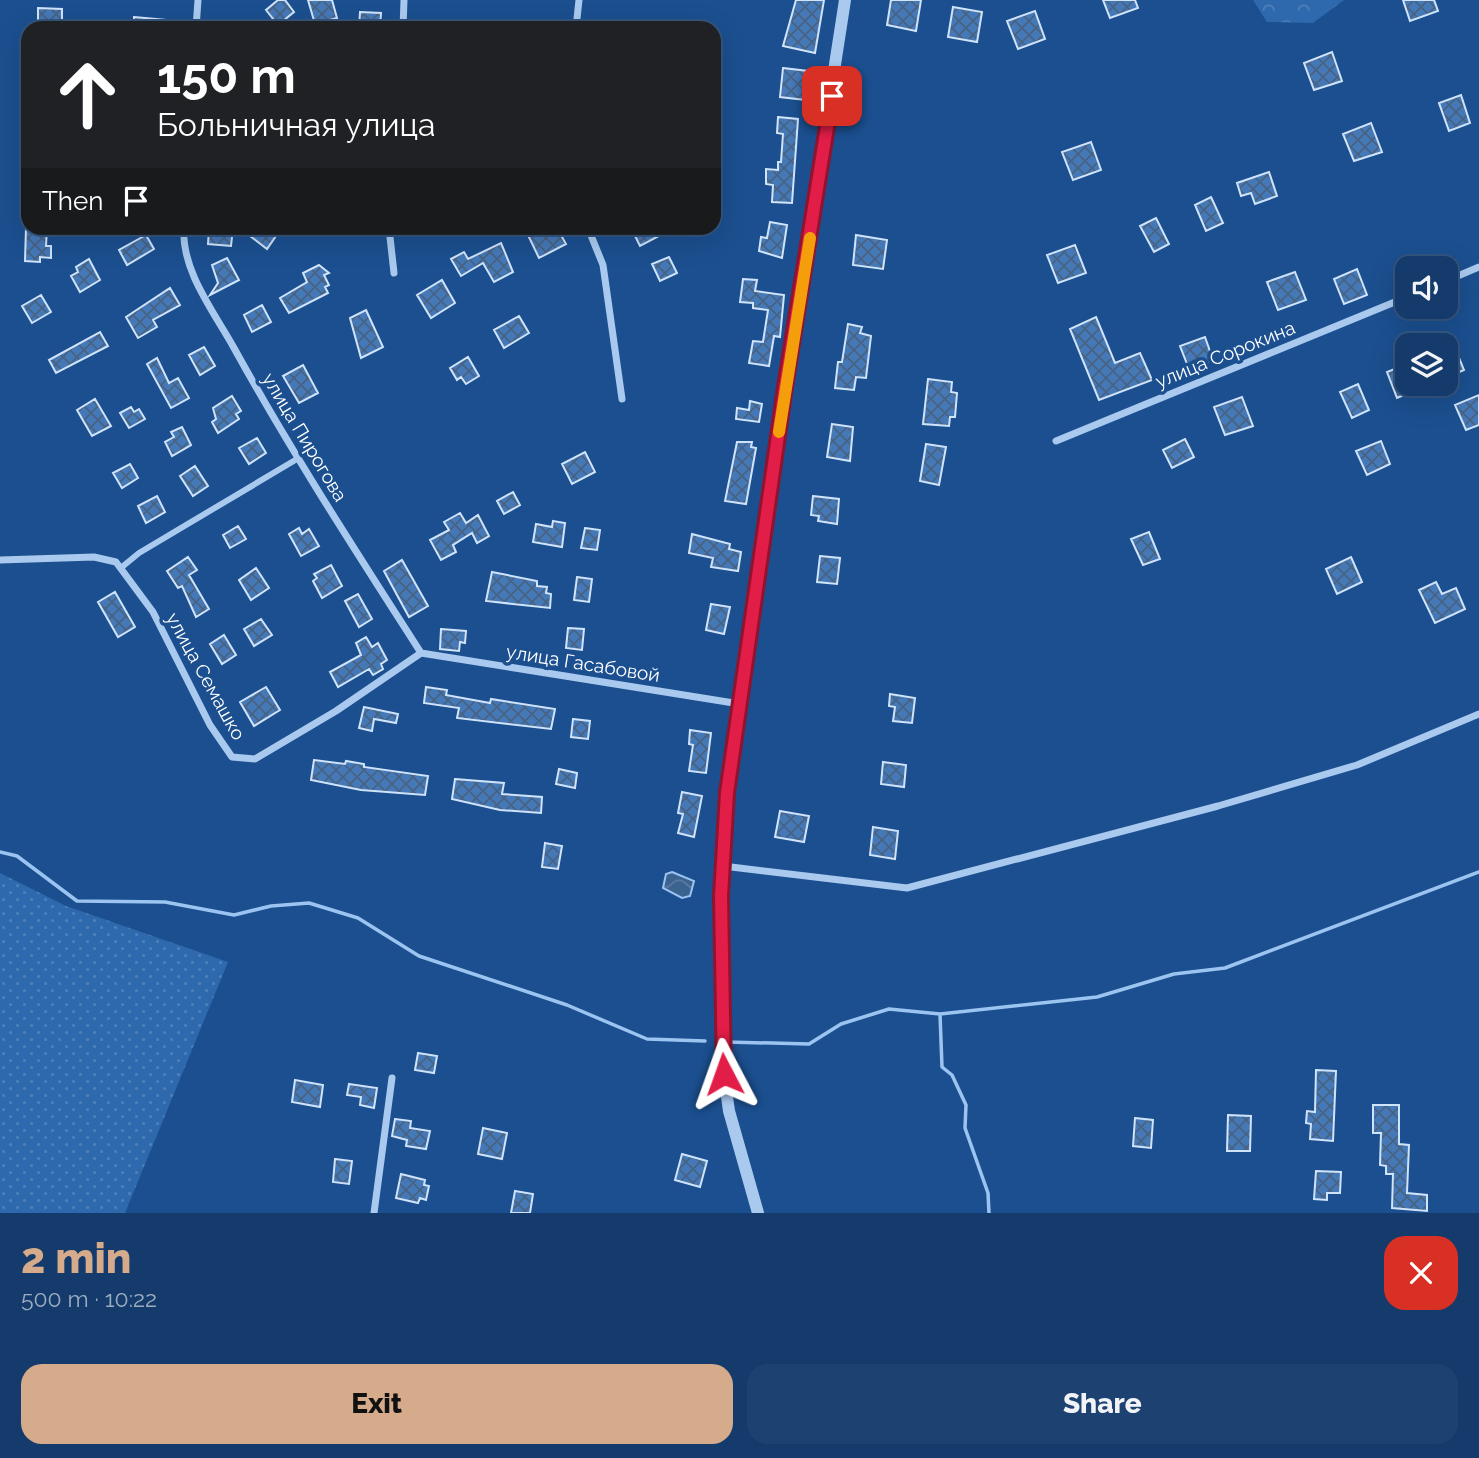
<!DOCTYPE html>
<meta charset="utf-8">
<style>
body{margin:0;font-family:Raleway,sans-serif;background:#1d4271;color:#f1f3f6;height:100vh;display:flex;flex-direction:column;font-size:26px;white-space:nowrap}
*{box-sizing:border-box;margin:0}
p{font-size:23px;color:#9dadc1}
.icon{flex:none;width:38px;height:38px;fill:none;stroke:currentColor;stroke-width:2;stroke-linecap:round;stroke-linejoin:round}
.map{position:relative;height:1213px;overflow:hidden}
.sheet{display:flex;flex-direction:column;background:#143b6b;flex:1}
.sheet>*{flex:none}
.top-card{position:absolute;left:21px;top:21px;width:700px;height:214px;border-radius:21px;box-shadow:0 7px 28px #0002,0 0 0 2px #33557e;background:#202124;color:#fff;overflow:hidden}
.tools{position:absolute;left:1395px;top:256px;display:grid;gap:14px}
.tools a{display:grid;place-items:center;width:63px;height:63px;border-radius:14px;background:#143b6b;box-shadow:0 7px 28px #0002,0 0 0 2px #33557e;font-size:35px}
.pin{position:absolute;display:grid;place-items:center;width:60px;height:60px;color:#fff;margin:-30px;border-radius:14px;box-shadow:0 4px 10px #0006}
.me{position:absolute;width:77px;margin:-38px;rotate:356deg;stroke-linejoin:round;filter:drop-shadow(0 0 5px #0008)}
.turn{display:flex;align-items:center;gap:24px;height:147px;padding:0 21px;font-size:32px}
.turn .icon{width:91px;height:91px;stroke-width:2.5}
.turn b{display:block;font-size:49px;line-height:60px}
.then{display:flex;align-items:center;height:66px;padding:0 21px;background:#0003;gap:14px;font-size:26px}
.round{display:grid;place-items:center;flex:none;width:74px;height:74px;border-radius:21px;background:#1d4271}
.overview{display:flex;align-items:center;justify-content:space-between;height:119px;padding:0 21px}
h1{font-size:42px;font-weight:800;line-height:52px;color:#d6ab8b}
.cta{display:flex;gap:14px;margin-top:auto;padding:14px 21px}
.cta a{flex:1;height:80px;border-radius:21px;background:#d6ab8b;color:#111;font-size:28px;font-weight:800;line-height:80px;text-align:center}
.cta a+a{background:#1d4271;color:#f1f3f6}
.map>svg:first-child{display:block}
.grass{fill:url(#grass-dots)}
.forest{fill:url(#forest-crowns)}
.water{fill:url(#water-waves);stroke:#9cc4f0;stroke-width:2}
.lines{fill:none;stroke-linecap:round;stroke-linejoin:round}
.stream{stroke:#9cc4f0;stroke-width:3.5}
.building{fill:url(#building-cross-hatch);stroke:#cfe3fa;stroke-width:2}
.pedestrian{stroke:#a9c9ee;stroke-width:6}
.minor{stroke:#a9c9ee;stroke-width:7}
.tertiary{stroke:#a9c9ee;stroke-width:12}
.route-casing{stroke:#92132f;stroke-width:18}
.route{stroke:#e11d48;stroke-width:12}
.slow{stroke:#f59e0b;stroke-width:12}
.labels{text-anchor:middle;stroke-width:7;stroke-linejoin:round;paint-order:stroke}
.street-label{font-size:19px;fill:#fff;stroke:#1b4f8f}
</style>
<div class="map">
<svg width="1479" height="1213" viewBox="0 0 1479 1213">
<defs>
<pattern id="grass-dots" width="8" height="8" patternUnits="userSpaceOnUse" patternTransform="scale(1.75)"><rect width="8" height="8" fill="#2e69ad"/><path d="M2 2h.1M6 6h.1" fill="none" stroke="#4d80b9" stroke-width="1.8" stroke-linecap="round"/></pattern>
<pattern id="forest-crowns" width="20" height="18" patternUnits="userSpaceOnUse" patternTransform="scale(1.75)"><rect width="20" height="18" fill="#2e69ad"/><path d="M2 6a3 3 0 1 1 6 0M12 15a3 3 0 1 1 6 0" fill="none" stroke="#4d80b9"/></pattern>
<pattern id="water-waves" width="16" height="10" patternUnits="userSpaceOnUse" patternTransform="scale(1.75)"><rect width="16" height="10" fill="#3c6290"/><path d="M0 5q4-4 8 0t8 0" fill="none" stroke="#597aa1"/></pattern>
<pattern id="building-cross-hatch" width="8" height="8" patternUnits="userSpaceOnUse" patternTransform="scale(1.75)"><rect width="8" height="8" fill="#4478b7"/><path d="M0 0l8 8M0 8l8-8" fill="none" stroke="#486282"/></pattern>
</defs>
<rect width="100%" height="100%" fill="#1b4f8f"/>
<path class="grass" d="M0,873L66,906L228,962L125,1213H0Z"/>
<path class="forest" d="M1253,0H1344L1313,23L1267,22Z"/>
<path class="water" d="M672,872L694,881L690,896L682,898L663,888L666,874Z"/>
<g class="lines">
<path class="stream" d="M0,852L17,856L77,901L165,902L234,915L271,906L309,903L358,918L419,956L567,1005L647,1039L705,1041
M940,1014L942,1067L952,1075L966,1105L965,1128L988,1193L989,1213
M726,1042L809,1044L841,1024L889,1009L940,1014L1097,997L1174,974L1225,968L1479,872"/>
</g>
<path class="building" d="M278,0H285L294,12L278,25L266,10Z
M308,0H332L337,18L315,24Z
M796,0H824L815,53L783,46Z
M891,0H921L916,31L887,25Z
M1103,0H1135L1138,8L1110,18Z
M1403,0H1434L1438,11L1410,21Z
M953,7L982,12L977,42L948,37Z
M38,8L62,9V28H38Z
M1035,11L1045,39L1018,49L1007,21Z
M360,12L381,13L380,28H359Z
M134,17L166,20V28H134Z
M1332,52L1342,81L1314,90L1304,63Z
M783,68L808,71L805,100L780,97Z
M1461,95L1470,123L1449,131L1439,103Z
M778,117L798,119L792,203L772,202L773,185L766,184V169L778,170V162H781L783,134L777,133Z
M1371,123L1382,152L1354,161L1343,134Z
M1091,142L1101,170L1073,180L1062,152Z
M1269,172L1277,196L1255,204L1251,193L1241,196L1237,183Z
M1211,197L1223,223L1206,231L1195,205Z
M1156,218L1169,244L1154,252L1140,226Z
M770,222L787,225L782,258L759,251L761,237L767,238Z
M26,228H47L46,246H51V258L40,257V262L25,261Z
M209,228H233L231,246L208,244Z
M256,228H271L278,233L267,249L250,236Z
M538,228H557L566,244L539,258L527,233Z
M638,228H674L640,246L635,236L641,233Z
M146,235L154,249L127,265L119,250Z
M856,235L887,240L883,269L853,265Z
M501,243L513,272L494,282L483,263L461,276L451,259L464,252L468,259Z
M1075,245L1086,273L1058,283L1047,255Z
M669,257L677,273L660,281L652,264Z
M227,258L239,280L210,295L218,283L212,265Z
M89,259L100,280L80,292L71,276L78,272L76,267Z
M319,265L329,273L324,275L329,285L325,287L328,293L289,313L280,298L307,282L303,273Z
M1357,269L1367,295L1344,304L1334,279Z
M1295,272L1306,300L1278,310L1267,282Z
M743,279L757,280L755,291L784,295L780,337L774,336L769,366L749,363L753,341L763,342L768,310L753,308V303L740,302Z
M442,280L455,303L431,318L417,295Z
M170,288L180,305L153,320L157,327L138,338L126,317Z
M41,295L51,312L32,323L22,306Z
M262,305L271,322L252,332L244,315Z
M366,310L383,347L361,358L350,318Z
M519,316L529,333L504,348L494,330Z
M1096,317L1115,363L1140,353L1152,380L1099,400L1070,329Z
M848,324L862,327L860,333L871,336L866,378L856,377L854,390L835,388L838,362H842Z
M100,332L108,346L56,373L49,360Z
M1205,337L1213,360L1189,369L1180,346Z
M204,347L215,366L200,375L189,355Z
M1455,348L1464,370L1446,378V352Z
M468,357L479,376L466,384L461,377L457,380L450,368Z
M157,358L169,383L178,378L189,398L171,408L147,364Z
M1407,364V383L1431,384L1397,398L1387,372Z
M303,365L318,393L299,403L283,376Z
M928,379L952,382L951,392L957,393L955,417H950L949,426L923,424Z
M1358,384L1369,410L1352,418L1340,392Z
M1479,395V425L1466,430L1455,405Z
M232,396L241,411L236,414L239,419L218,433L212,422L216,419L213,408Z
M1242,397L1253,426L1225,435L1214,407Z
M95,399L111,426L92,436L77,410Z
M750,401L762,404L759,422L736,419L737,408L749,410Z
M131,407L134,412L139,409L145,419L129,428L120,413Z
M832,424L853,427L850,461L827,457Z
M182,427L191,445L172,456L165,442L174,437L171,432Z
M257,438L266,453L249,464L239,448Z
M1185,439L1194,457L1172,468L1163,450Z
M1381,441L1390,464L1367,475L1356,451Z
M737,442H752L751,447L756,448L746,504L725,501Z
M926,444L946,447L939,485L920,481Z
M585,452L595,472L572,484L562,464Z
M130,464L138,478L122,488L113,473Z
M195,466L208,486L193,496L180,476Z
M513,492L520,505L504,514L497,501Z
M157,496L165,512L146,523L138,506Z
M813,496L839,499L837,524L818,521L819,516L811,515Z
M460,513L466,523L478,515L489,536L477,543L472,533L453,545L456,552L441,560L430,540L449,530L444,522Z
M553,521L565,523L562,547L533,542L536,524L552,527Z
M238,526L246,539L230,548L223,535Z
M299,528L302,534L309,529L319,546L301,556L289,534Z
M585,528L600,530L597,550L581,548Z
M1149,532L1160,559L1143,565L1131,539Z
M692,534L730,544L729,549L741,552L738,571L711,567L713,558L689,553Z
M820,556L840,558L837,584L817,582Z
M188,557L197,570L189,575L209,609L196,617L182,586L178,588L167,571Z
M1351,557L1362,582L1337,594L1326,569Z
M402,560L428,606L409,617L384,571Z
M331,565L342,586L322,598L313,581L317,578L314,574Z
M256,568L269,588L251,600L239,580Z
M492,572L537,581V586L547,587L546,593L551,594L550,608L486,601Z
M577,577L592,579L589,602L574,600Z
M1436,582L1442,594L1456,588L1465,609L1435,623L1419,590Z
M115,592L135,627L118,637L98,602Z
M358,594L372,619L359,627L345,601Z
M711,604L730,607L724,634L706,630Z
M261,619L272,635L254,646L244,629Z
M568,628L584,629L582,650L566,648Z
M441,629L466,631L465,643L460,642L459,651L440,649Z
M224,635L236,655L222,664L210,644Z
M366,637L372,647L378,643L387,660L381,664L383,669L373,675L369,669L338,687L330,672L361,655L356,643Z
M266,687L280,710L254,726L240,702Z
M426,687L447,690L446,695L490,703L491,699L555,709L551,729L457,718L459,708L424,703Z
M890,694L915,698L912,723L893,721L895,707L889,706Z
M364,707L398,714L396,723L374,719L372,731L359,728Z
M573,719L590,721L588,739L571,737Z
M690,730L711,733L706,773L689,771L693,745L689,744Z
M314,760L345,764L346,761L364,764V767L428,776L425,795L361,790L311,780Z
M883,762L906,765L904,787L881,784Z
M559,769L577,773L575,788L556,784Z
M455,779L504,783L502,794L542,797L541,813L500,810L452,799Z
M682,792L702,796L694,837L678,833L683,814L678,813Z
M780,811L809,816L804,842L775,837Z
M873,827L898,831L895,859L870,855Z
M545,843L562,846L558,869L542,867Z
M418,1053L437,1056L434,1073L415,1070Z
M1316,1070L1336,1071L1333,1141L1310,1139L1311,1124L1306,1123L1307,1111L1315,1112Z
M295,1080L323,1085L320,1107L292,1102Z
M349,1084L377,1088L374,1108L360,1105L361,1097L347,1095Z
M1373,1105H1399V1144L1409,1145L1407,1193L1427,1195V1211L1392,1208L1393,1174H1386V1166L1380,1165L1381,1133H1373Z
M1228,1115L1251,1116L1250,1151H1227Z
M1135,1118L1153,1120L1151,1148L1133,1146Z
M395,1119L411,1121L410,1128L430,1131L426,1149L406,1146L407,1140L392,1136Z
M483,1128L507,1133L502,1159L478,1154Z
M682,1154L707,1161L700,1187L675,1180Z
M335,1159L352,1161L349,1184L333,1182Z
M1316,1171L1341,1172L1340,1193H1327V1200L1314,1199Z
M401,1174L425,1180L424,1185L429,1186L426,1200L420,1198L418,1203L396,1198Z
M515,1191L533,1194L530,1213H511Z"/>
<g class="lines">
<path class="pedestrian" d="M122,567L139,553L297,459"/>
<path class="minor" d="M196,28L198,0
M403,28L404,0
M576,28L579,0
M184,228C181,270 214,312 234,348C292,453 357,553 421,653
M389,228L394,273
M588,228L603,265L622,399
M1446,281L1479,267
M1056,441L1407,297
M0,560L94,557L116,562L153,612L210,725L232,757L255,759L336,711L421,653
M421,653L740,704
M723,866L907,888L1218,806L1357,765L1479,714
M374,1213L392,1078"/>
<path class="tertiary" d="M758,1213L729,1111L721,1055V896L726,808L785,387L845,0"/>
</g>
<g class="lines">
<defs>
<path id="route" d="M724,1074L721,896L727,793L785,387L832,96"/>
</defs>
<use href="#route" class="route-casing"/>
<use href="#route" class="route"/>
<path class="slow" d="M779,432L810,238"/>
</g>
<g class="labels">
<g class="street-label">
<text transform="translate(1225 354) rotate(-22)" y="7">улица Сорокина</text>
<text transform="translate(305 437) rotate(59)" y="7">улица Пирогова</text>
<text transform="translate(583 663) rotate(9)" y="7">улица Гасабовой</text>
<text transform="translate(206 676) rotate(61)" y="7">улица Семашко</text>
</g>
</g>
</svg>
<div class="tools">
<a><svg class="icon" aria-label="sound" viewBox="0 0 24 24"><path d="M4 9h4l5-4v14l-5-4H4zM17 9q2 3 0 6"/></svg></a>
<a><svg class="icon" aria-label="layers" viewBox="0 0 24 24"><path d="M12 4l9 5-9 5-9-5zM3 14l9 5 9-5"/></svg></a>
</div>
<div class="pin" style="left:832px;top:96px;background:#d93025"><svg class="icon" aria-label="arrive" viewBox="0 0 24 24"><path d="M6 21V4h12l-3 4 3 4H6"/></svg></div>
<svg class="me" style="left:724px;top:1074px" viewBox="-20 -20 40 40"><path d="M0-17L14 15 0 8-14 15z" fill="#e11d48" stroke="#fff" stroke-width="4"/></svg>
<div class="top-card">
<div class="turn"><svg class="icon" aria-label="ahead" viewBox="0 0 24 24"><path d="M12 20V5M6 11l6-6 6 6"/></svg><div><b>150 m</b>Больничная улица</div></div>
<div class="then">Then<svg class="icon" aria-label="arrive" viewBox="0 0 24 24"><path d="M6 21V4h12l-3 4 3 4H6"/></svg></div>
</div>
</div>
<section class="sheet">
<div class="overview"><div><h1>2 min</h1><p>500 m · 10:22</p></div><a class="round" style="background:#d93025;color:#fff"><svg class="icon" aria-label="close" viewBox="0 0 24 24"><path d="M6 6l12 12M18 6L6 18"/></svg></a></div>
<div class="cta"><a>Exit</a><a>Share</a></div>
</section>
